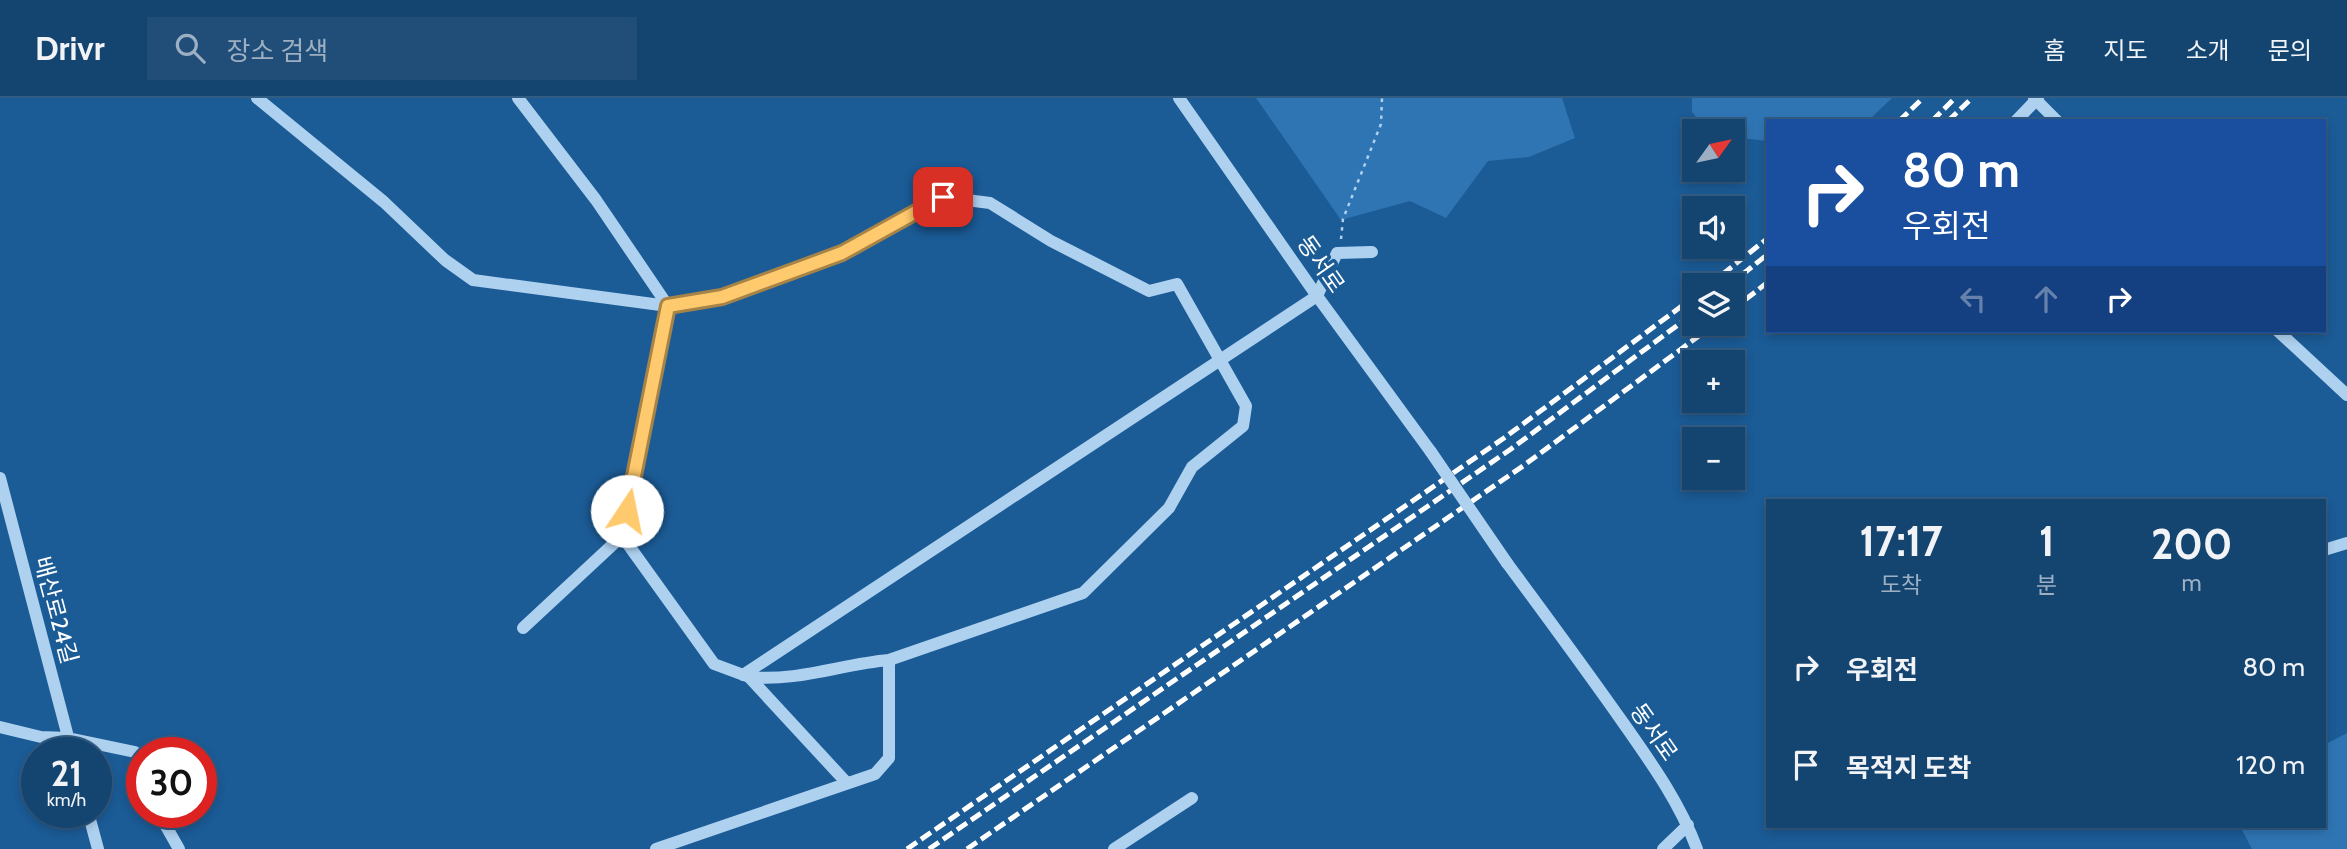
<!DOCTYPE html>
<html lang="ko">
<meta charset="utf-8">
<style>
body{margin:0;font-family:Cabin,"Noto Sans KR",sans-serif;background:#214e78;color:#f1f3f6;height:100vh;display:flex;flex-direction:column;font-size:26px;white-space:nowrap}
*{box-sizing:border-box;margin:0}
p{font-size:23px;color:#9db0c3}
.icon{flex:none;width:38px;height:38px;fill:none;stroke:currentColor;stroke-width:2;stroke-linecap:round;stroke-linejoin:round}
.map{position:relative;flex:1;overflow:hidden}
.sheet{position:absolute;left:1766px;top:401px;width:560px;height:329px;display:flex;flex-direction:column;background:#144470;border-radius:0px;box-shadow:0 4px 10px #0003,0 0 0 2px #335c83}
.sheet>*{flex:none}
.hud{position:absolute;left:1766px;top:21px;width:560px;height:214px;border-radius:0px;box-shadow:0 4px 10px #0003,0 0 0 2px #335c83;background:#1a4fa0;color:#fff;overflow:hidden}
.needle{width:46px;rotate:57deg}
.tools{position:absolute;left:1682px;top:21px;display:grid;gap:14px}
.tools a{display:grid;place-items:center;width:63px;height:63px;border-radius:0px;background:#144470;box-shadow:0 4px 10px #0003,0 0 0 2px #335c83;font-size:35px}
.speed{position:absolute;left:21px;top:639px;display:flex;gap:14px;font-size:35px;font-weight:700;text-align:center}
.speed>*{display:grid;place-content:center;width:91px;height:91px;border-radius:50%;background:#144470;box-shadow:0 4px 10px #0003,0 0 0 2px #335c83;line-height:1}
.speed small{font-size:18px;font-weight:400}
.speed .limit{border:10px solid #d22;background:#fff;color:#111}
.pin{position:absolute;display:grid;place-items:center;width:60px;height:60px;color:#fff;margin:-30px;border-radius:14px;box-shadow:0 4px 10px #0006}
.me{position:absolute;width:77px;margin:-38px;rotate:11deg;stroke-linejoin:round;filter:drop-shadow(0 0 5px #0008)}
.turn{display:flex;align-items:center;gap:24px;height:147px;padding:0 21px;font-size:32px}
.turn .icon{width:91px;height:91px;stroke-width:2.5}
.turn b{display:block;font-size:49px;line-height:60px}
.lanes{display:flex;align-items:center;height:66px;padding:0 21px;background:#0003;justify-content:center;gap:35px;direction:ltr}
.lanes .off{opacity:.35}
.eta{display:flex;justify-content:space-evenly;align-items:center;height:119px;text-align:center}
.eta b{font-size:42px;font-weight:800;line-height:49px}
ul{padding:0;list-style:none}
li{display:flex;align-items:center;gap:21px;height:98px;padding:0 21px}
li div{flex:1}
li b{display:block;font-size:26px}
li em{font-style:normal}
header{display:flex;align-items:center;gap:42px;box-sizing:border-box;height:98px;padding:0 35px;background:#144470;border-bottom:2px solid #335c83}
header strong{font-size:33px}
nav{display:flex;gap:38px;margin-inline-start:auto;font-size:24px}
.search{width:490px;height:63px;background:#214e78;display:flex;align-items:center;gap:18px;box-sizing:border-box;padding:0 24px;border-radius:0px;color:#9db0c3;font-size:26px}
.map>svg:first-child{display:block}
.green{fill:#2f75b4}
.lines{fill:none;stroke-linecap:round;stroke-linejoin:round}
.path{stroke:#aed1f0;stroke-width:2.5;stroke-dasharray:3.5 5;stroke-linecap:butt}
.minor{stroke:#aed1f0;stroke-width:12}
.rail{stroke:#fff;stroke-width:5;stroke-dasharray:12 5;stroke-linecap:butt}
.minor-bridge{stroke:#aed1f0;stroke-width:12}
.route-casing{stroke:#a68347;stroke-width:18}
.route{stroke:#ffc96d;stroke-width:12}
.labels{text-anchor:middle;stroke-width:7;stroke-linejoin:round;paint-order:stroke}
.street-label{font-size:23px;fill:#fff;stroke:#1b5b96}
</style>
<header>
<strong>Drivr</strong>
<div class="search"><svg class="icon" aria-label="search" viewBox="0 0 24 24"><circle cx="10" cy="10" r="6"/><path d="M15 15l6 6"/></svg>장소 검색</div>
<nav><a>홈</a><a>지도</a><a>소개</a><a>문의</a></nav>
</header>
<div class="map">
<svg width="2347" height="751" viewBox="0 0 2347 751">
<rect width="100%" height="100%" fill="#1b5b96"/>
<path class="green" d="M1256,0H1562L1575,40L1529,59L1488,63L1446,120L1410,103L1341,122Z
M1692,0H1892L1868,23H1768L1767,43L1733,39L1732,33H1708L1692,14Z
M2347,635V751H2252L2240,728H2324V647Z"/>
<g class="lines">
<path class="path" d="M1341,141L1343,121L1381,26L1382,0"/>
<path class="minor" d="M257,0L384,104L445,162L473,182L668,208L722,199L842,155L943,99L990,105L1051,143L1149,193L1177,186L1246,308L1243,328L1192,369L1169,410L1083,495L889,562V660L875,676L656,751
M518,0L596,102L668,208L622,438L714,566L749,579L846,684
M1179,0L1317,198L1431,354
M2016,23L2038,0
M2278,233L2347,297
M0,380L72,654
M2324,452L2347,445
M1507,465C1547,519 1586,572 1624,626C1652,666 1680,705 1697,751
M523,530L622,438
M743,577L1317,198L1337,155L1372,154
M749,579C797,584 842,566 889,562
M0,629L41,639L68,640L135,654L142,663
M88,714L98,751
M158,714L179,751
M1114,751L1192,700
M1663,751L1688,727"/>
<path class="rail" d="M1899,23L1923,0
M1932,23L1955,0
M1948,23L1972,0
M1709,187L1768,140
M1729,187L1768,156
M1732,212L1768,184
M907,751L1504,340L1694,199
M929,751L1511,351L1694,215
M967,751L1523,368L1715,226"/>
<path class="minor-bridge" d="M2034,0L2057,23
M1431,354L1507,465"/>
</g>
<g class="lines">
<defs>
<path id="route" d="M627,413L668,208L722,199L842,155L943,99"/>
</defs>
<use href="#route" class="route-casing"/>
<use href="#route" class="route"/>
</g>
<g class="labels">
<g class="street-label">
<text transform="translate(1321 166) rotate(55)" y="8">동서로</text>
<text transform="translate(56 512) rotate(75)" y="8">배산로24길</text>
<text transform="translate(1654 634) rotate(55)" y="8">동서로</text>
</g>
</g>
</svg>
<div class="tools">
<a><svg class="needle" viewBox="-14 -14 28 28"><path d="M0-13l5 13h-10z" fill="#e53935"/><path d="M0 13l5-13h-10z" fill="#9db0c3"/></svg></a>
<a><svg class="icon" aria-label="sound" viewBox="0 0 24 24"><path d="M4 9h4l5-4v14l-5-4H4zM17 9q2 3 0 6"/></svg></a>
<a><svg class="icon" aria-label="layers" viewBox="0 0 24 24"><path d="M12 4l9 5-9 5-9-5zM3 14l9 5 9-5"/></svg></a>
<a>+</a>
<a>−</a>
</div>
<div class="speed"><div>21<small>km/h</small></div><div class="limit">30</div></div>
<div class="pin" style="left:943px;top:99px;background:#d93025"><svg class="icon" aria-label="arrive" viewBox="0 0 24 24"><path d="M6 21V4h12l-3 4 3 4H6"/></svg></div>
<svg class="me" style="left:627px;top:413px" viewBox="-20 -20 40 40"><circle r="19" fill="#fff"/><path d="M0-13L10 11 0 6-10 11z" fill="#ffc96d"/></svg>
<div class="hud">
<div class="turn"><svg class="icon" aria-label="right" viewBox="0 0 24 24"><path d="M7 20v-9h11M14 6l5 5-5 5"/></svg><div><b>80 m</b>우회전</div></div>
<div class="lanes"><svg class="icon off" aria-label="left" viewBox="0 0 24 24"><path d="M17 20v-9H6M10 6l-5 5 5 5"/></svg><svg class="icon off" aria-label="ahead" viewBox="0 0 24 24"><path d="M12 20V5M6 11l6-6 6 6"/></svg><svg class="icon" aria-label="right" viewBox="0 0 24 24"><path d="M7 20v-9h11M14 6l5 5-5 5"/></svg></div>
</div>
<section class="sheet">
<div class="eta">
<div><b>17:17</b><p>도착</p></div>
<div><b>1</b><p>분</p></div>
<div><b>200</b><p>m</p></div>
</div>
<ul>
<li><svg class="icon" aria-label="right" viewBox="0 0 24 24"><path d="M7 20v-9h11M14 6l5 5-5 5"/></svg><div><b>우회전</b></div><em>80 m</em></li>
<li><svg class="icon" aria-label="arrive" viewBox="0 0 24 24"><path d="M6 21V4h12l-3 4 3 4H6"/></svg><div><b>목적지 도착</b></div><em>120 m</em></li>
</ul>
</section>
</div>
